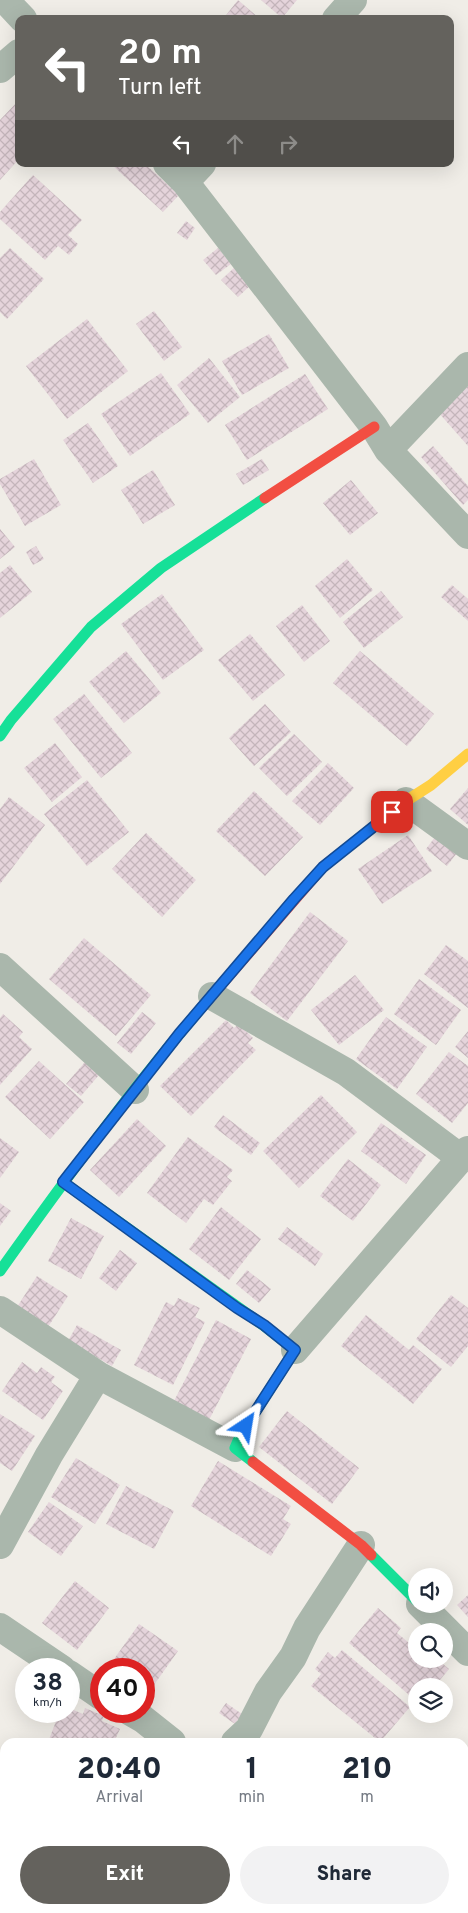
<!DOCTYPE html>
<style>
body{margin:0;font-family:Overpass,sans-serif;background:#f2f2f3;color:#1f2937;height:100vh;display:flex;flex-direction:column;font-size:19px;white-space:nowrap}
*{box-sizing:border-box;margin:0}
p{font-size:16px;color:#747a83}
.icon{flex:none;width:28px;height:28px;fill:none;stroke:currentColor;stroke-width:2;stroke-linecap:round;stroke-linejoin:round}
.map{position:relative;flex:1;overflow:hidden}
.panel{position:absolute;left:0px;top:1738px;width:469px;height:176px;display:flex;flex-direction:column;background:#fff;border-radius:15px 15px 0 0;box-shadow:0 5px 20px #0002}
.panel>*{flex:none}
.guide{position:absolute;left:15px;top:15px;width:439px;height:152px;border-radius:10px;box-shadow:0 5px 20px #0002;background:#64625d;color:#fff;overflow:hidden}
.buttons{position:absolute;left:408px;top:1568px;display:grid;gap:10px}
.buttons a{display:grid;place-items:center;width:45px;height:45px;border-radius:50%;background:#fff;box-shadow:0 5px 20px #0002;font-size:25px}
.speed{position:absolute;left:15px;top:1658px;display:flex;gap:10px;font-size:25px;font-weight:700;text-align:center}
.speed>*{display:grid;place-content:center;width:65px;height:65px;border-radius:50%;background:#fff;box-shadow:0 5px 20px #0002;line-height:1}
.speed small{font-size:12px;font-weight:400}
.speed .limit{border:8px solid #d22;background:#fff;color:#111}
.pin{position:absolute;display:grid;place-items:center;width:42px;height:42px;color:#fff;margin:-21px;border-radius:10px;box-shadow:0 2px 8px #0006}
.me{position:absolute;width:55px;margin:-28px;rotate:33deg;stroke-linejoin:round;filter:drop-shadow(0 0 4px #0008)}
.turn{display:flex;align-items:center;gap:18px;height:105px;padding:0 20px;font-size:22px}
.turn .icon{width:65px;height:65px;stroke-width:2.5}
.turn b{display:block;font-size:35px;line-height:42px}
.lanes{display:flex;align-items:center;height:48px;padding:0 20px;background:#0003;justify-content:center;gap:25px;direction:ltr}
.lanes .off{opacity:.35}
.eta{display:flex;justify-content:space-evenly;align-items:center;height:85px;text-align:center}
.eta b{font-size:30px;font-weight:800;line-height:35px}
.primary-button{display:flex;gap:10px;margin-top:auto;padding:10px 20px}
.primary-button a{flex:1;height:58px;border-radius:30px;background:#64625d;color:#fff;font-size:20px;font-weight:800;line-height:58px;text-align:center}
.primary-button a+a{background:#f2f2f3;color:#1f2937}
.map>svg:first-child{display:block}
.building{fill:url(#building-cross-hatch)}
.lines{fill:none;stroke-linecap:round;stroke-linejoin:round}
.street{stroke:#aab7ac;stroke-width:28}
.fast{stroke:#16e098;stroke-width:11}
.slow{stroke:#ffcf43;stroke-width:11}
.jam{stroke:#f24e42;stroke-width:11}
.route-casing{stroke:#114b97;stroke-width:12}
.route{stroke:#1a73e8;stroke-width:9}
</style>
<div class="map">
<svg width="468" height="1913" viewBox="0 0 468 1913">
<defs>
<pattern id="building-cross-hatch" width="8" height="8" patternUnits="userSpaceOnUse" patternTransform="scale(1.25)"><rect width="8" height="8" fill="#e5d4db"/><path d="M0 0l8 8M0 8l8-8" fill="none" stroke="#c4b5bb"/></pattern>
</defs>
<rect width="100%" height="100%" fill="#f0ede7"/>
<path class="building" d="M238,0L260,19H223Z
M261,0H297L282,18Z
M19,100V159L0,180V120Z
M111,164H145L179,195L163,212Z
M33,175L82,220L68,235L78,244L69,255L58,246L45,260L0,219V212Z
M186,221L195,228L187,240L177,233Z
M10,248L44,279L7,319L0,312V258Z
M218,248L231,264L216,275L203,260Z
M235,267L252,284L238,297L221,280Z
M154,311L182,347L164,361L136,324Z
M87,319L128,371L67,419L26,366Z
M269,334L289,368L242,395L222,361Z
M209,358L240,397L208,423L177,385Z
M161,373L190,414L130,456L101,414Z
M305,374L328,409L247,460L225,425Z
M468,386V446L438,412Z
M88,423L118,466L93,483L63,440Z
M433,446L468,486V500L463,505L421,457Z
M34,459L61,505L25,526L0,484V479Z
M262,459L269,470L243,485L236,474Z
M153,470L175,505L143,524L121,490Z
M351,480L378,513L350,535L323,503Z
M0,529L15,547L0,559Z
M36,546L44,559L33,565L26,552Z
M347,559L373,590L340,618L315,586Z
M10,565L32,592L0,618V573Z
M452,585L468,599V621L441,597Z
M381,591L403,617L364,648L343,622Z
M162,594L204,650L163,680L121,624Z
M302,605L330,641L304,662L276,626Z
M250,634L285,675L253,701L218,660Z
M126,651L161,693L124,723L89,682Z
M360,651L434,714L407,746L333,683Z
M84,694L132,753L101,778L53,719Z
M265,704L291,732L254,766L229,738Z
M294,734L322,762L287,796L259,768Z
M55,743L82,777L52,802L24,768Z
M328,763L354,788L320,825L292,801Z
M87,780L129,832L87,866L44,814Z
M468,788V825L450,809Z
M254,791L303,837L265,876L216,831Z
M9,797L45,825L0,884V809Z
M146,833L196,880L162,917L112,869Z
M408,835L432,871L382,904L358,869Z
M435,837L457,853L447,866L426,849Z
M310,912L348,941L287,1021L250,993Z
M84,938L151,995L116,1036L49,979Z
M446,945L468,961V1008L424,974Z
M355,975L384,1010L339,1045L311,1010Z
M419,979L461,1010L436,1045L394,1014Z
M142,1012L156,1023L131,1054L117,1043Z
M3,1014L23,1032L19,1037L32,1049L0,1085V1018Z
M386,1017L427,1047L397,1089L356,1059Z
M226,1020L234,1028L239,1024L253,1038L248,1043L256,1050L191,1116L160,1086Z
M468,1031V1058L455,1047Z
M449,1052L468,1066V1103L452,1123L416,1094Z
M39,1061L84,1102L50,1139L5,1097Z
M85,1062L99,1075L81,1096L66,1084Z
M321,1095L357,1132L299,1188L263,1151Z
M223,1115L260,1143L251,1155L214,1127Z
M137,1119L166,1146L119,1197L90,1170Z
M381,1123L426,1155L406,1184L361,1151Z
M188,1137L233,1170L227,1177L232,1181L213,1205L204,1199L186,1223L147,1193Z
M0,1138L19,1152L0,1178Z
M348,1159L381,1185L353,1221L320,1196Z
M0,1203L11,1211L0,1226Z
M221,1207L261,1239L229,1280L189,1249Z
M71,1218L104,1236L81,1279L48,1261Z
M287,1227L323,1254L315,1266L278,1239Z
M120,1250L137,1263L116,1291L99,1278Z
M247,1270L271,1289L259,1303L236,1284Z
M37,1276L68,1296L48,1327L17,1307Z
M451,1295L468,1308V1346L451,1367L416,1339Z
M178,1298L200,1308L195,1317L205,1322L173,1385L134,1365L166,1302L174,1306Z
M366,1315L409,1350L413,1345L442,1369L413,1404L341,1346Z
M216,1320L251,1339L209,1420L174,1401Z
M77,1325L121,1350L112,1366L68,1341Z
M22,1362L37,1373L41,1367L55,1377L51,1382L63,1391L43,1420L2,1391Z
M287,1411L359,1468L332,1504L259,1447Z
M0,1414L35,1436L12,1471L0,1463Z
M76,1458L120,1485L95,1524L51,1497Z
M218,1461L291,1506L283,1519L291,1524L271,1556L191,1506Z
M126,1486L174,1511L154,1549L106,1524Z
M49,1502L83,1526L61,1556L28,1532Z
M75,1581L109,1608L77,1650L42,1623Z
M468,1595V1617L457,1605Z
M378,1608L401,1628L397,1633L414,1647L416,1645V1659H437L449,1669L435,1686H416V1701L349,1643Z
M139,1624L178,1651L144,1699V1669H107Z
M342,1650L410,1707L380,1742L311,1686L321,1674L315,1669L328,1652L335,1658Z
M226,1703L242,1714L235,1724L219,1713Z
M69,1708L83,1714L85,1708L104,1716L102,1721L120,1729L114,1742H48L60,1711H69Z
M468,1864V1913H451L449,1909H464V1866Z
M98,1909H114L122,1913H96Z
M391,1909H432L435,1913H394Z"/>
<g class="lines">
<path class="street" d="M5,0L23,19
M336,19L353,0
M0,69L19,53
M167,164L185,182L374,427L388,450L468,535
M185,182L202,164
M388,450L468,366
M406,801L468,846
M0,967L135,1090
M212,996L346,1072L461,1158
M0,1310L98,1375
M295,1350L468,1150
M0,1545L49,1455L98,1375L235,1448
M420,1604L468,1652
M0,1627L62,1669
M69,1674L101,1696
M129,1711L143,1719L172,1742
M235,1742L249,1729L268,1692L293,1657L307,1628L361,1545"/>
<path class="fast" d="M0,736L11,720L91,627L161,568L265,498
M63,1182L263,1325L295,1350L241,1434L235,1448L253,1462
M0,1271C64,1181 130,1091 202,1007
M371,1555L416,1600"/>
<path class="slow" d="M334,858L406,801L431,785L468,754"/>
<path class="jam" d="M265,498L374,427
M202,1007L323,867L334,858
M253,1462L361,1545L371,1555"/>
</g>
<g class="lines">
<defs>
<path id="route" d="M246,1426L295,1350L264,1325L237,1308L63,1182L179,1034L294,899L323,867L392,812"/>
</defs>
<use href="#route" class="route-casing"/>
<use href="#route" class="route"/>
</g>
</svg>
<div class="buttons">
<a><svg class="icon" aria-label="sound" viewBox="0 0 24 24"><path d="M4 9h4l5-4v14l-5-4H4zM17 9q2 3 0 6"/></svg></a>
<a><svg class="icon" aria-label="search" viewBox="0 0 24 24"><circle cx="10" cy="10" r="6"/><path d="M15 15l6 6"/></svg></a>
<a><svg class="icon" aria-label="layers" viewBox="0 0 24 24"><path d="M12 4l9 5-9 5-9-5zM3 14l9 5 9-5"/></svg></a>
</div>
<div class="speed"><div>38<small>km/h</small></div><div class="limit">40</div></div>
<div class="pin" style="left:392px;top:812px;background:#d93025"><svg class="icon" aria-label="arrive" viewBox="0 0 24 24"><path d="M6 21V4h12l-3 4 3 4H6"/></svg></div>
<svg class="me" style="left:246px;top:1426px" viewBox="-20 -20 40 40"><path d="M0-17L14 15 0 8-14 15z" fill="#1a73e8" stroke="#fff" stroke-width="4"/></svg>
<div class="guide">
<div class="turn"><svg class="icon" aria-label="left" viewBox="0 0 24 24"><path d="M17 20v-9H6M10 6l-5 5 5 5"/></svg><div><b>20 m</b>Turn left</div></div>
<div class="lanes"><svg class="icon" aria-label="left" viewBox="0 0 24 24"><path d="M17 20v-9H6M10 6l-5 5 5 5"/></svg><svg class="icon off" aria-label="ahead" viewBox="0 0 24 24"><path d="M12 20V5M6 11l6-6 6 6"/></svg><svg class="icon off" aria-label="right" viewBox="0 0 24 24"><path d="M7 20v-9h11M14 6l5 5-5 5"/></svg></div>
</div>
<section class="panel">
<div class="eta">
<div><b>20:40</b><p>Arrival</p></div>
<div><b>1</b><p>min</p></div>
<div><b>210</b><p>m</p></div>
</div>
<div class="primary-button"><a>Exit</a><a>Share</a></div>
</section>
</div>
